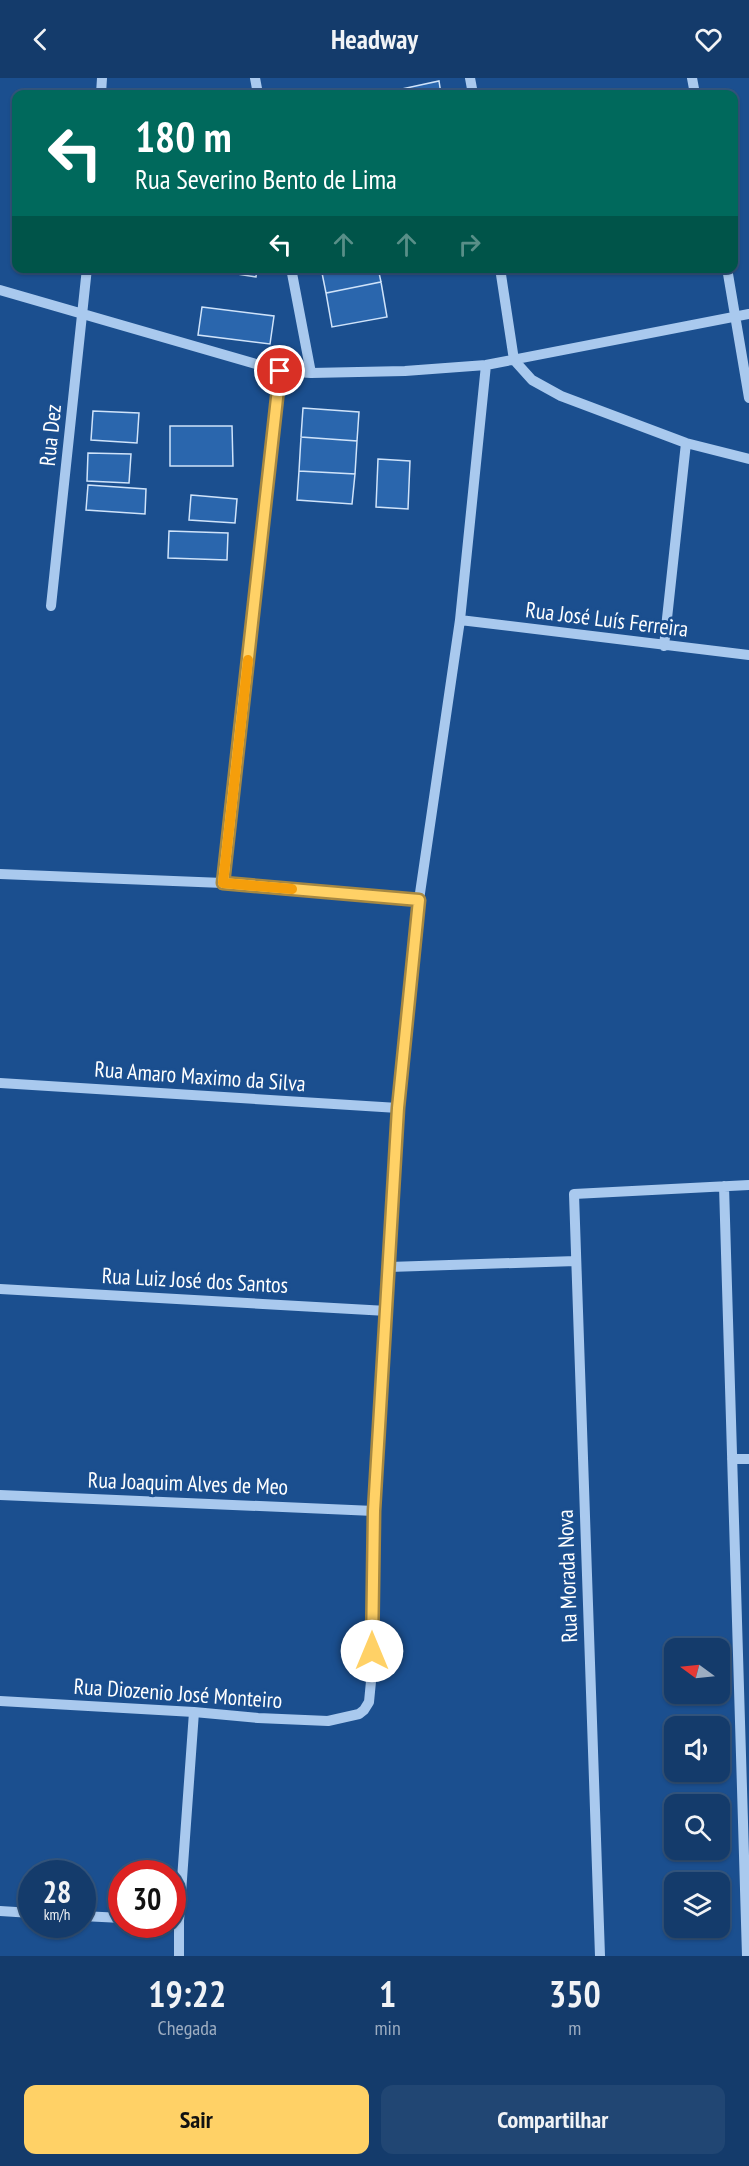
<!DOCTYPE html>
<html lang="pt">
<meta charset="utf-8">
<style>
body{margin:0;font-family:"PT Sans Narrow",sans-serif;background:#214673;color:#f1f3f6;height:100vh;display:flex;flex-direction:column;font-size:22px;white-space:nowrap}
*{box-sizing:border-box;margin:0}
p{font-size:20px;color:#9dadc1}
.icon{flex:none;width:33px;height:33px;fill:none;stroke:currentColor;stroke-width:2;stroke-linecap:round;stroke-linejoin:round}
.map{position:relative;height:1878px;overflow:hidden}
.details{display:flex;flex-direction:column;background:#143b6b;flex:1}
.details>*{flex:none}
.guide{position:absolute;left:12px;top:12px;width:726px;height:183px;border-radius:12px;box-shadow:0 2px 4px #0004,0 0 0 2px #33557e;background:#00695c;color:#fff;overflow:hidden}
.needle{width:39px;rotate:285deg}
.tools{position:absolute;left:664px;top:1560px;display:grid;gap:12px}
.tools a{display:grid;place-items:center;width:66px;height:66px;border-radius:12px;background:#143b6b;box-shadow:0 2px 4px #0004,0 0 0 2px #33557e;font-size:30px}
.speed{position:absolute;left:18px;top:1782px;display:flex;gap:12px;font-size:30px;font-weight:700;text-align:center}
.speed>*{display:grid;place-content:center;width:78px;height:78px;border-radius:50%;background:#143b6b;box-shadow:0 2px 4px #0004,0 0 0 2px #33557e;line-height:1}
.speed small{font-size:15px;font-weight:400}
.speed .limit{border:9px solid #d22;background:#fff;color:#111}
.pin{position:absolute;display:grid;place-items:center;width:51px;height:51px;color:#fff;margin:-26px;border:3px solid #fff;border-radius:50%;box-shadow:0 2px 6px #0007}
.me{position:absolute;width:66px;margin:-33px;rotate:0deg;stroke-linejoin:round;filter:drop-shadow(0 0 4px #0008)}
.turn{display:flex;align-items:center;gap:21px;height:126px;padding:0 24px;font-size:27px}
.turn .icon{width:78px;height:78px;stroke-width:2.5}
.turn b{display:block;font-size:42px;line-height:51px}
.lanes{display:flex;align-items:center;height:57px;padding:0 24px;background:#0003;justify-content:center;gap:30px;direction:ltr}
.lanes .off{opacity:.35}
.eta{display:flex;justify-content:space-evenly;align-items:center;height:102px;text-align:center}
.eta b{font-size:36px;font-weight:700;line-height:42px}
.button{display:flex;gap:12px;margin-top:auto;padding:12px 24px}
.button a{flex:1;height:69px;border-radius:12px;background:#ffd166;color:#111;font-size:24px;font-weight:700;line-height:69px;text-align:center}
.button a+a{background:#214673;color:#f1f3f6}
header{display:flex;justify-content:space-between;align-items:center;height:78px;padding:0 24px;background:#143b6b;font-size:27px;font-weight:700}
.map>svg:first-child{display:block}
.building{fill:#2a66ad;stroke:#cfe3fa;stroke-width:1.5}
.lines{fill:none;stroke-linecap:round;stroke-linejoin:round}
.minor{stroke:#a9c9ee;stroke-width:10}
.route-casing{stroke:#a68842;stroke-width:15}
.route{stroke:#ffd166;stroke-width:10}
.slow{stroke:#f59e0b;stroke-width:10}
.labels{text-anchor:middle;stroke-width:6;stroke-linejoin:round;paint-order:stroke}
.street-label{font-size:22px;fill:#fff;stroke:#1b4f8f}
</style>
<header><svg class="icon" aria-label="back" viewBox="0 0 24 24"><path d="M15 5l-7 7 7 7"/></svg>Headway<svg class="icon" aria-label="heart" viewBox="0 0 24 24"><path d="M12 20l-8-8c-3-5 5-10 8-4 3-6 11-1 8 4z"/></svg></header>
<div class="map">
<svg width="749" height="1878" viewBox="0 0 749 1878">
<rect width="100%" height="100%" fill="#1b4f8f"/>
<path class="building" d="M439,3L441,16H383V15Z
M199,190H257L256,199Z
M321,190H378L381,204L326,215Z
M381,204L387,239L332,249L326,215Z
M202,229L274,238L270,266L198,257Z
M303,330L359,334L357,363L301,359Z
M93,333L139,335L137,365L91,362Z
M170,348H232L233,388H170Z
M301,359L357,363L355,396L299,393Z
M88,375L131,376L129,405L87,403Z
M378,381L410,383L408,431L376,429Z
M299,393L355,396L352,426L297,422Z
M88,407L146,411L145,436L86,432Z
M191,417L237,421L235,445L189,442Z
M169,453L228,455L227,482L168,480Z"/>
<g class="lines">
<path class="minor" d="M255,0L258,16
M470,0L473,16
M692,0L695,16
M101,16L102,0
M291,190L311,295
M500,190L514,282L532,302L561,318L686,365L749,381
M727,190L749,320
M0,212L280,293L311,295L405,293L486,287L749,236
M51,528L87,190
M460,542L749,577
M664,568L686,365
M0,796L223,805L419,822
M223,805L280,293
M0,1005L398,1030
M724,1108L747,1878
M389,1189L576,1183
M0,1211L387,1233
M732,1381H749
M0,1417L374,1433
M0,1623L194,1634L258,1640L328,1643L359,1636L364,1632L369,1624L372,1593L374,1433L398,1030L419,822L460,542L486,287
M0,1833L32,1835
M82,1838L122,1840
M179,1878V1843L194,1634
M600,1878L574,1116L749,1107"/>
</g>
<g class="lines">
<defs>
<path id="route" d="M280,293L223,805L419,822L398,1030L374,1433L372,1573"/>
</defs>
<use href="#route" class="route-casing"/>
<use href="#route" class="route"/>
<path class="slow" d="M248,582L223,805L292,811"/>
</g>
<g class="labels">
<g class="street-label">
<text transform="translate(50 357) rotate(-84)" y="8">Rua Dez</text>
<text transform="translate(607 541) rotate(7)" y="8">Rua José Luís Ferreira</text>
<text transform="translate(200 998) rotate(4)" y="8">Rua Amaro Maximo da Silva</text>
<text transform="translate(195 1202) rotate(3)" y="8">Rua Luiz José dos Santos</text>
<text transform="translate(188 1405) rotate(2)" y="8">Rua Joaquim Alves de Meo</text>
<text transform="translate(567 1498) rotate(-92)" y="8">Rua Morada Nova</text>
<text transform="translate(178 1615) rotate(4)" y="8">Rua Diozenio José Monteiro</text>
</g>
</g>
</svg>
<div class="tools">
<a><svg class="needle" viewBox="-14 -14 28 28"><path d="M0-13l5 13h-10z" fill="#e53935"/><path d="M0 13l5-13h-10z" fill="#9dadc1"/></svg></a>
<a><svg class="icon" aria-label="sound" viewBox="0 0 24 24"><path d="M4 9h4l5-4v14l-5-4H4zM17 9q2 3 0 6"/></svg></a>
<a><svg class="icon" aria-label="search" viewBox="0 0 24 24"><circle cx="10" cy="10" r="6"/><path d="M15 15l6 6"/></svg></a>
<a><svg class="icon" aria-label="layers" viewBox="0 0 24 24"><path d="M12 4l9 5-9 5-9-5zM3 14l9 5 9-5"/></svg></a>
</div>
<div class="speed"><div>28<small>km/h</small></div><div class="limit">30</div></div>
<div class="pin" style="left:280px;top:293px;background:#d93025"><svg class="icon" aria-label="arrive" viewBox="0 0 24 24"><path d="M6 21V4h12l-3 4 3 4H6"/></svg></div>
<svg class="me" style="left:372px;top:1573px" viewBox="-20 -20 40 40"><circle r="19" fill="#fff"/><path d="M0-13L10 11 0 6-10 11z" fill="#ffd166"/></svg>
<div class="guide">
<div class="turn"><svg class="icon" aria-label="left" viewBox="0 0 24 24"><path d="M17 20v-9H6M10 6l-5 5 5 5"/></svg><div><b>180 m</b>Rua Severino Bento de Lima</div></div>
<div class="lanes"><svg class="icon" aria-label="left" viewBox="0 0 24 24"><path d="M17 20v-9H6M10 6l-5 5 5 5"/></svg><svg class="icon off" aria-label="ahead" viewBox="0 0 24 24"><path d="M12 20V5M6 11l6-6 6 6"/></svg><svg class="icon off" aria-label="ahead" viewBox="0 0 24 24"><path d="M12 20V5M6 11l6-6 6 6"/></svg><svg class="icon off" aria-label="right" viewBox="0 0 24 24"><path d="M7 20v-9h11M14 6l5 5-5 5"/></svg></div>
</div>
</div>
<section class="details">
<div class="eta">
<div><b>19:22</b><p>Chegada</p></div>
<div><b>1</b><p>min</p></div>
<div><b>350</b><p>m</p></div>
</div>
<div class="button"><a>Sair</a><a>Compartilhar</a></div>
</section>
